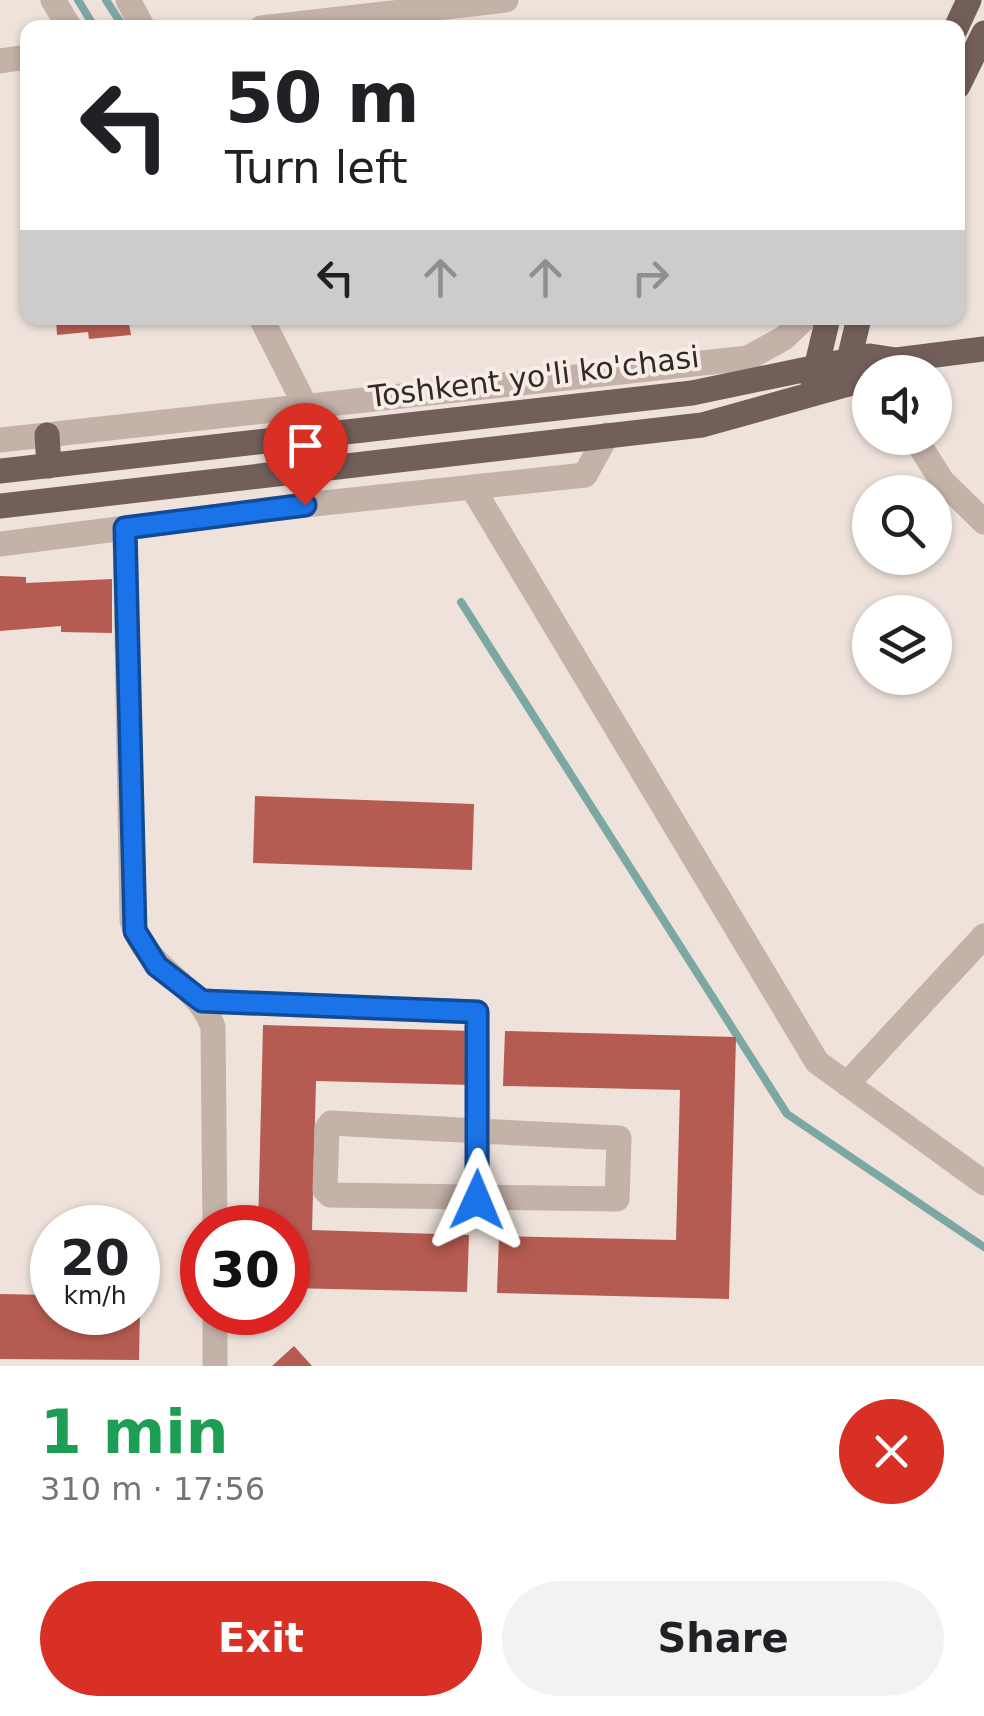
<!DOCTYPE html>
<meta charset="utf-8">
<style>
body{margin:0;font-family:"DejaVu Sans",sans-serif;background:#f2f2f2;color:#202124;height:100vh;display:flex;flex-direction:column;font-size:38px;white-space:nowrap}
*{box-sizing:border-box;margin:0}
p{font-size:32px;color:#757577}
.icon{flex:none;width:55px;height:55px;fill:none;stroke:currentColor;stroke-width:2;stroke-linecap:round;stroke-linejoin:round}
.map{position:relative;height:1366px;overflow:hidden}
.details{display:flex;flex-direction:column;background:#fff;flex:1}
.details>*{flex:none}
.guide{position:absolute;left:20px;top:20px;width:945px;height:305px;border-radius:20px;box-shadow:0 2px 8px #0004;background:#fff;color:#202124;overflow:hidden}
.buttons{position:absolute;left:852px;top:355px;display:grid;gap:20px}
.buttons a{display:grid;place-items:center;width:100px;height:100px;border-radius:50%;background:#fff;box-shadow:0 2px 8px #0004;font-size:50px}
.speed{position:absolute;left:30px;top:1205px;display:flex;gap:20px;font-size:50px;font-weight:700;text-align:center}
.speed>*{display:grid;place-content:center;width:130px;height:130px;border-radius:50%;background:#fff;box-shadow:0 2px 8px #0004;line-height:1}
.speed small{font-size:25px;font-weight:400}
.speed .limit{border:15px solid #d22;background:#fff;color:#111}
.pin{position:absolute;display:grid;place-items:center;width:85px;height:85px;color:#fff;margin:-102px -42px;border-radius:50% 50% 50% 0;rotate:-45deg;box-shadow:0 0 10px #0007}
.pin .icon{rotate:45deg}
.me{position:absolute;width:110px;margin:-55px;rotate:1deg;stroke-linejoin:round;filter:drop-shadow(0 0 8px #0008)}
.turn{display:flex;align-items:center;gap:35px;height:210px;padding:0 40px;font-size:45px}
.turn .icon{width:130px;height:130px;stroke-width:2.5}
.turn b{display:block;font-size:70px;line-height:85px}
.lanes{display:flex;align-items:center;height:95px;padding:0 40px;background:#0003;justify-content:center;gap:50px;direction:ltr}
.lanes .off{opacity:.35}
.round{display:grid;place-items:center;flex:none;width:105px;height:105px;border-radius:52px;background:#f2f2f2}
.overview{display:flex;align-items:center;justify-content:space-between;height:170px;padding:0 40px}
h1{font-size:60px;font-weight:700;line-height:75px;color:#1e9e55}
.action{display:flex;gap:20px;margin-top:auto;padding:20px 40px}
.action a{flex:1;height:115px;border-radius:60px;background:#d93025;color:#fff;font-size:40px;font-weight:700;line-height:115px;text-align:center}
.action a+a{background:#f2f2f2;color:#202124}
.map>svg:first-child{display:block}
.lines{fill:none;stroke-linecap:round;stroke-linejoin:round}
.stream{stroke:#7da7a3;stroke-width:8}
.building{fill:#b65b51}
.minor{stroke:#c4b1a8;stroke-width:25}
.major{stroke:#725f5a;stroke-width:25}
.route-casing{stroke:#114b97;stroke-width:25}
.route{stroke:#1a73e8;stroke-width:18}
.labels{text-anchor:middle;stroke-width:8;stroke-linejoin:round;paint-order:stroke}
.street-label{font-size:30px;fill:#322927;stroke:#f6ede6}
</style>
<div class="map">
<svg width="984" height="1366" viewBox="0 0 984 1366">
<rect width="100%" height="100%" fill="#eee2db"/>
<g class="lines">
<path class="stream" d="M78,0L95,28
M106,0L124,28
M461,602L787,1114L984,1247"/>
</g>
<path class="building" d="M56,318H160V320L129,323L131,335L89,339L88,332L57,335Z
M0,576L26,577V583L112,579V633L61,632V626L0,631Z
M255,796L474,804L472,870L253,863Z
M263,1025L474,1031L472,1085L316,1081L312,1230L469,1235L467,1292L288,1288V1228H258Z
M505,1031L736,1037L729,1299L497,1293L499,1236L676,1240L680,1090L503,1086Z
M0,1294L52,1295V1312H140L139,1360L0,1359Z
M294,1346L312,1366H272Z"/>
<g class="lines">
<path class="minor" d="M53,0L70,28
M128,0L143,28
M261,28L506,0
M0,61L28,57
M261,318L306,407
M915,438L942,481L984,522
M0,440L748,358L784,338L805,318
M472,487L817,1062L984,1183
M305,505L585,475L607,435
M125,529L132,920C144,970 197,981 213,1027L215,1228
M0,544L305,505L307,471
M203,1001L477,1012L478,1131L331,1123L327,1128L325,1190L330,1195L617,1199L619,1138L478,1131L477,1199
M847,1084L984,936
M215,1366V1312"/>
<path class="major" d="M956,28L969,0
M958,86L984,33
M846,372L859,318
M813,381L828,318
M47,435L49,466
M0,471L692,393L870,356L896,360L984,349
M0,506L702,425L870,378"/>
</g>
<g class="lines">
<defs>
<path id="route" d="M305,505L125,528L135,931L157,966L202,1001L477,1012V1200"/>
</defs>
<use href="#route" class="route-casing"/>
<use href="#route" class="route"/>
</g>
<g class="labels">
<g class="street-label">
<text transform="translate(534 377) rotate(-7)" y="10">Toshkent yo'li ko'chasi</text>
</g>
</g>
</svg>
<div class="buttons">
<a><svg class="icon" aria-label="sound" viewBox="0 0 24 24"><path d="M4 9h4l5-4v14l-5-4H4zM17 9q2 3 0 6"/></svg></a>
<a><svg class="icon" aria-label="search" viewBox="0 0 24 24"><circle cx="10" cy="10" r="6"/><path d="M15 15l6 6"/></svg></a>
<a><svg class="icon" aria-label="layers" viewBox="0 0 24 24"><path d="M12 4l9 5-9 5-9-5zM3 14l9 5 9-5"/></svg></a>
</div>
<div class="speed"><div>20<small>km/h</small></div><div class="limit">30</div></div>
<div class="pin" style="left:305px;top:505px;background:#d93025"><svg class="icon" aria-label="arrive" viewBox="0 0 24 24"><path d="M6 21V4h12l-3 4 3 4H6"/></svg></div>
<svg class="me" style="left:477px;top:1200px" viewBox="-20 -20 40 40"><path d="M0-17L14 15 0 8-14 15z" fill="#1a73e8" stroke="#fff" stroke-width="4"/></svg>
<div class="guide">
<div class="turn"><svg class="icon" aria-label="left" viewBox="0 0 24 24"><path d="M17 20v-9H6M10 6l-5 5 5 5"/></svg><div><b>50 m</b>Turn left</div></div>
<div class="lanes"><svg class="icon" aria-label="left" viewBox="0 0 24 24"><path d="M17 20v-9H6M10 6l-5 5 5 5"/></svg><svg class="icon off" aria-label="ahead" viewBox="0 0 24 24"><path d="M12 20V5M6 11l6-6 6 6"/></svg><svg class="icon off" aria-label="ahead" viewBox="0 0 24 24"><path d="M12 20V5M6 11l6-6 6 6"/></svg><svg class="icon off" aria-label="right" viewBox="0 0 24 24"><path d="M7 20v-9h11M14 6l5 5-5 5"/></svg></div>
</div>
</div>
<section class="details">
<div class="overview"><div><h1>1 min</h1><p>310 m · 17:56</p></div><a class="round" style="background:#d93025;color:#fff"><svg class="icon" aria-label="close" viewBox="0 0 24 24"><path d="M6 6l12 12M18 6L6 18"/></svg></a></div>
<div class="action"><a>Exit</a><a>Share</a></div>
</section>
